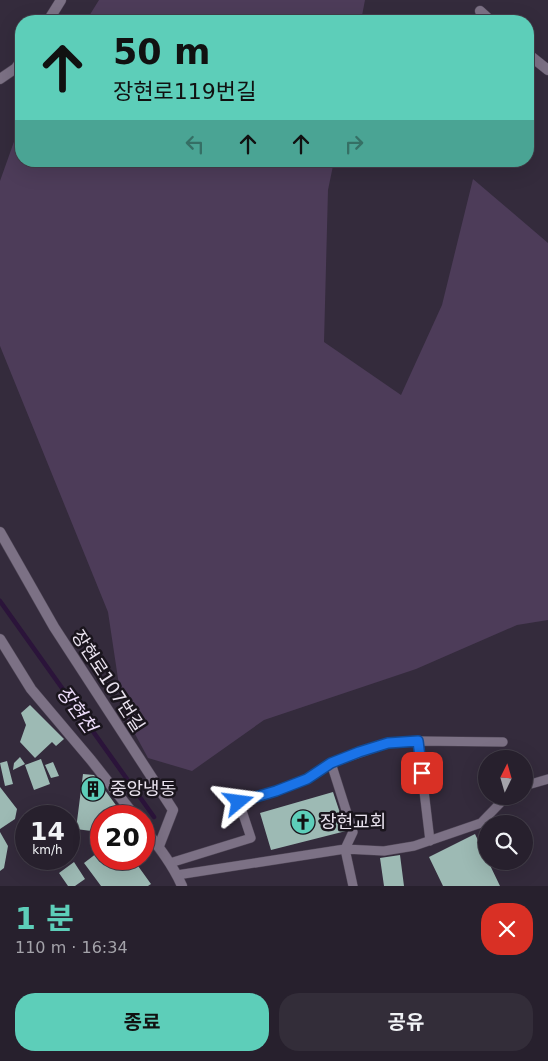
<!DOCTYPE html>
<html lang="ko">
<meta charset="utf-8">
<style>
body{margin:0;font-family:"DejaVu Sans","Noto Sans KR",sans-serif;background:#332d39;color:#f1f3f6;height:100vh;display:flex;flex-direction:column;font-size:19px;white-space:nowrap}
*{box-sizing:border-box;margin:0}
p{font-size:16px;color:#a4a3aa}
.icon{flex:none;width:28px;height:28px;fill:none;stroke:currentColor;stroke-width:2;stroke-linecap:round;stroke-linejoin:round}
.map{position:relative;height:886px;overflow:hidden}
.sheet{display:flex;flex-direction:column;background:#27202d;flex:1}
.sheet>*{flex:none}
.guide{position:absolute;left:15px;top:15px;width:519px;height:152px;border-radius:20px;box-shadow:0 5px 20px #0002,0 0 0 1px #433e49;background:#5dceb9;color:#111;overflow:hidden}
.needle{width:32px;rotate:5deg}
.controls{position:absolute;left:478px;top:750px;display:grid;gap:10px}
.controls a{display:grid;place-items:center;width:55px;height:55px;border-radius:50%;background:#27202d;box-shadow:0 5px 20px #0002,0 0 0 1px #433e49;font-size:25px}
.speed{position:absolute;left:15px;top:805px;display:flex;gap:10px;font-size:25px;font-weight:700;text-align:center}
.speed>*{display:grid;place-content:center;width:65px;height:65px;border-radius:50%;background:#27202d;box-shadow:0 5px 20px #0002,0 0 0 1px #433e49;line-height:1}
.speed small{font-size:12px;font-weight:400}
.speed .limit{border:8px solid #d22;background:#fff;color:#111}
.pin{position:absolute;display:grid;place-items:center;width:42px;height:42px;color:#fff;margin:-21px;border-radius:10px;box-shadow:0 2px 8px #0006}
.me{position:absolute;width:55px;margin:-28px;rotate:74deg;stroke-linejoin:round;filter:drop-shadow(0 0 4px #0008)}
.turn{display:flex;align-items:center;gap:18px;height:105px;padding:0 15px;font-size:22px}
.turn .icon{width:65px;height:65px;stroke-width:2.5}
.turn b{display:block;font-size:35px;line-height:42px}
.lanes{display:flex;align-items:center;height:48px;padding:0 15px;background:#0003;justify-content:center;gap:25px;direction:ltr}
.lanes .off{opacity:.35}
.round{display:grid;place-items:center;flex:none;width:52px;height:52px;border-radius:20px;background:#332d39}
.head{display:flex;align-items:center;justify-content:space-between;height:85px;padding:0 15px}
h1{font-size:30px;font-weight:700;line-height:38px;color:#5dceb9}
.primary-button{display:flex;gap:10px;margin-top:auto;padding:10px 15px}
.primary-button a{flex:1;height:58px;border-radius:20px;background:#5dceb9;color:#111;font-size:20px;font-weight:700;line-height:58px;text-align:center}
.primary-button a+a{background:#332d39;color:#f1f3f6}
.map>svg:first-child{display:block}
.green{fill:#4d3c59}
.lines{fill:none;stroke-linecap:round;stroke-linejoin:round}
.stream{stroke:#2b143a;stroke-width:4.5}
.building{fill:#9dbab4}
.lane-casing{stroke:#514858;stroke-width:10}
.street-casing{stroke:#514858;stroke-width:11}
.lane{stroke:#7c7185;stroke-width:9}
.street{stroke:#7c7185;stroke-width:10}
.route-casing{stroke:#114b97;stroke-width:12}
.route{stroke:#1a73e8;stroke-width:9}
.labels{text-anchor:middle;stroke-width:5;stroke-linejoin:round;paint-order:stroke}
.street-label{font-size:18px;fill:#e9e2ee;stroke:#1a151d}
.poi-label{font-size:18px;fill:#e9e2ee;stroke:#1a151d;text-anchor:start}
.water-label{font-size:19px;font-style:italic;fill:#edddfa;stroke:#1a151d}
</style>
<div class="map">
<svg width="548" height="886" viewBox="0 0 548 886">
<rect width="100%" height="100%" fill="#342b3c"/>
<path class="green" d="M99,0H365L361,21H86Z
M21,127V161H334L328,190L324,342L401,395L442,305L473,179L548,243V620L517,625L416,669L264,720L192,771L148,758L123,712L108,612L0,346V181L16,136Z"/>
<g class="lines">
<path class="stream" d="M0,601L154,817"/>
</g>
<path class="building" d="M30,705L64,739L56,746L52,742L35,758L20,742L26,725L21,713Z
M20,757L25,764L13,770L14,763Z
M41,759L50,784L34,790L25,765Z
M7,761L13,784L5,786L0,763Z
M53,762L59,776L51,778L45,765Z
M83,774L94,775L118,808L106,816H101L99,832L76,829Z
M0,787L17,809L15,819L0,829Z
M333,792L346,831L271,850L260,813Z
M0,832L8,846L4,868L0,871Z
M475,834L486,857V861H488L500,886H443L429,857Z
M101,850V859H133L151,884L148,886H101L84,863Z
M400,855L404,886H384L380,858Z
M74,862L85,879L75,886H68L59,873Z"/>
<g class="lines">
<defs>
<path id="lane" d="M418,741L430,841
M331,763L353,832L345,849L353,886
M524,786L548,779
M170,863L251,838L239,802L276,791L307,779L331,763L388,743L418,741L503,742
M177,875L345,849L384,851L414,846L481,823L507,796"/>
<path id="street" d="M480,11L491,21
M48,21L61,0
M528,54L548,70
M0,79L16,68L21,61
M0,532L54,627L173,810L159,846
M0,639L31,689L91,760L135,816
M144,828C158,846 173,865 182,886"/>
</defs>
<use href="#lane" class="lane-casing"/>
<use href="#street" class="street-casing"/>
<use href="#lane" class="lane"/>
<use href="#street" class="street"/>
</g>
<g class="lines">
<defs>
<path id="route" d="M239,802L276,791L307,779L331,763L359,752L388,743L418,741L422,773"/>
</defs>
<use href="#route" class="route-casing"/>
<use href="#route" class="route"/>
</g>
<defs>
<symbol id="building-disc" viewBox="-11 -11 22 22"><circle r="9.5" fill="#5dceb9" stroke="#1a151d"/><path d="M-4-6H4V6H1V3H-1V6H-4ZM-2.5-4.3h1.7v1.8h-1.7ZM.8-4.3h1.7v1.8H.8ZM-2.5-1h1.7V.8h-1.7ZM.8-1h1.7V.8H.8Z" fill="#111"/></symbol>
<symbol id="church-disc" viewBox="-11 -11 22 22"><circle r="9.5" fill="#5dceb9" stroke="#1a151d"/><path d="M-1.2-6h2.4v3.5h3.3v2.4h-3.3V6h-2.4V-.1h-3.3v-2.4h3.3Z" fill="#111"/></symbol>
</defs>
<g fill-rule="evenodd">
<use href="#building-disc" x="79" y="775" width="28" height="28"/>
<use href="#church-disc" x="289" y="808" width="28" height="28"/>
</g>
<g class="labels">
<g class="street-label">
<text transform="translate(108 681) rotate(57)" y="6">장현로107번길</text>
</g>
<g class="poi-label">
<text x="110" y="795">중앙냉동</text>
<text x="320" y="828">장현교회</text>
</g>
<g class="water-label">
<text transform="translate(77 709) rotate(54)" y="7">장현천</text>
</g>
</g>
</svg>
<div class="controls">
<a><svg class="needle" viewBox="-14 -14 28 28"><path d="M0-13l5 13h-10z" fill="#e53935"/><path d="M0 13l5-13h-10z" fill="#a4a3aa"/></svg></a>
<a><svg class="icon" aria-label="search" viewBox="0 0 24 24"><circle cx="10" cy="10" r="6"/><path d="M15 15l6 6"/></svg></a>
</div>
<div class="speed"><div>14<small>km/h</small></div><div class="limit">20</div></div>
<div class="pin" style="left:422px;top:773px;background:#d93025"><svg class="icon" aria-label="arrive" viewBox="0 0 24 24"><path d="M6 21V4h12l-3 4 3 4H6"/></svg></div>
<svg class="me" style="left:239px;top:802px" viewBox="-20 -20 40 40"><path d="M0-17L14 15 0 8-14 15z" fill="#1a73e8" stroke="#fff" stroke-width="4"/></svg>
<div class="guide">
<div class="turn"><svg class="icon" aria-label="ahead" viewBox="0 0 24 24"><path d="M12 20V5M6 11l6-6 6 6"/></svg><div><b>50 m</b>장현로119번길</div></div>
<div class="lanes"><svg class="icon off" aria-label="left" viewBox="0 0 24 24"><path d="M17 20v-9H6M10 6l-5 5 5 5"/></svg><svg class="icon" aria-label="ahead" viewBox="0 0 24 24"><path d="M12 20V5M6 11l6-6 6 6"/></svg><svg class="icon" aria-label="ahead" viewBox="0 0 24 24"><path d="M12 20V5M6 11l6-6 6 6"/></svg><svg class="icon off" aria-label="right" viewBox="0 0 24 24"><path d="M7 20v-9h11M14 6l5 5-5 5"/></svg></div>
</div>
</div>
<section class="sheet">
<div class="head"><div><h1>1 분</h1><p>110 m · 16:34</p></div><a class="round" style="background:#d93025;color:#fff"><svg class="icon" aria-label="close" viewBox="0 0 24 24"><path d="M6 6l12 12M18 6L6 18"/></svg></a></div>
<div class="primary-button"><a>종료</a><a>공유</a></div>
</section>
